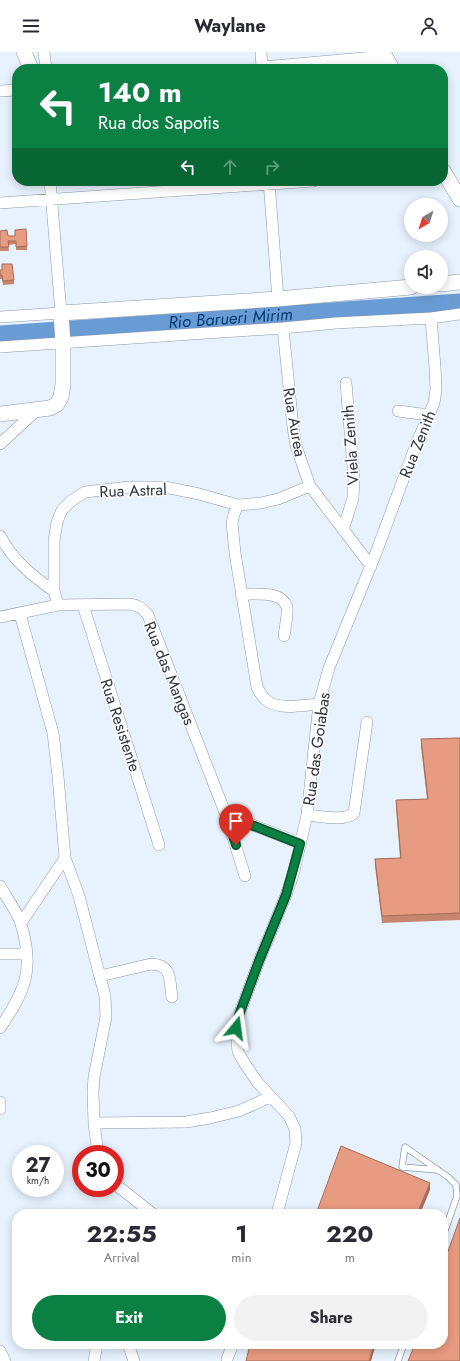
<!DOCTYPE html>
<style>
body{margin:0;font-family:Jost,sans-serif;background:#f2f2f3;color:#2b2b33;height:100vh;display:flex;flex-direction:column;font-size:15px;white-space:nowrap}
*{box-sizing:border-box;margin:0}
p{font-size:13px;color:#7c7c81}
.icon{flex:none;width:22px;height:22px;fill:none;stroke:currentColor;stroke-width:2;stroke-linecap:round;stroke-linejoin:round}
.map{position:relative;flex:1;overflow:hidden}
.drawer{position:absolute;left:12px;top:1157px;width:436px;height:140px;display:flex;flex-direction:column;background:#fff;border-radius:16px;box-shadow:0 2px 10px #0003}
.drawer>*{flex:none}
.banner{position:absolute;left:12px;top:12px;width:436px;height:122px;border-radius:16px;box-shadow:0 2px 10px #0003;background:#0b8043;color:#fff;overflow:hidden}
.needle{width:26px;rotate:219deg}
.tools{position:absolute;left:404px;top:146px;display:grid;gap:8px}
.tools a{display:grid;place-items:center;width:44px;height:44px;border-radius:50%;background:#fff;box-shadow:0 2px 10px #0003;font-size:20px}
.speed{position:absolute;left:12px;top:1093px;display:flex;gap:8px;font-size:20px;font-weight:700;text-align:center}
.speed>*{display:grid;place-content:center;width:52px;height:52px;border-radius:50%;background:#fff;box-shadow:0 2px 10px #0003;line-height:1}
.speed small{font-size:10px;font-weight:400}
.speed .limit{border:6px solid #d22;background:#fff;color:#111}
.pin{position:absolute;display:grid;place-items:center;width:34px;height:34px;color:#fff;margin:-41px -17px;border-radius:50% 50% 50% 0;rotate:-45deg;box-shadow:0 0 4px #0007}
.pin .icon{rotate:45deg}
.me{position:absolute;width:44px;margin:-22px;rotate:16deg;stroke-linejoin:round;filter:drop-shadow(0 0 3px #0008)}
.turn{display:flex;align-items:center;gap:14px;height:84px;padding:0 20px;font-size:18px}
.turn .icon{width:52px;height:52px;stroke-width:2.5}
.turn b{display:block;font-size:28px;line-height:34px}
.lanes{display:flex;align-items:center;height:38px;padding:0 20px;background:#0003;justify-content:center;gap:20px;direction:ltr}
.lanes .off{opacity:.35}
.eta{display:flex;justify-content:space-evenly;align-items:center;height:68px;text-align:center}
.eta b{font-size:24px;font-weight:700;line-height:28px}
.action{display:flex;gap:8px;margin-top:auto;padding:8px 20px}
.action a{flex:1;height:46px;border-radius:24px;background:#0b8043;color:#fff;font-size:16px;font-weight:700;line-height:46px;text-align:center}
.action a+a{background:#f2f2f3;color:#2b2b33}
header{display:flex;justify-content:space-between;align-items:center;height:52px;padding:0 20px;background:#fff;font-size:18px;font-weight:700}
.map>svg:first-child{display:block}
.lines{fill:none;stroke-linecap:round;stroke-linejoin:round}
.river{stroke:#699cd4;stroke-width:17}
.service-casing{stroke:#8c98a7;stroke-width:7}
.minor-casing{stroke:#8c98a7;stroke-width:12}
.secondary-casing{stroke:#8c98a7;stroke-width:16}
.path{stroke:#878f97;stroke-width:1.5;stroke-dasharray:2 2;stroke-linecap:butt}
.service{stroke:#fff;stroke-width:5.5}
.minor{stroke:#fff;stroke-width:11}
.secondary{stroke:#fff;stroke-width:15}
.wall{fill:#c7856e}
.shaded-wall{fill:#a26c5a}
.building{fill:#e79b80;stroke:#a26c5a}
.route-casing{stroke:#07532c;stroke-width:10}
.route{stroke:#0b8043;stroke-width:7}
.labels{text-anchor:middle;stroke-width:3;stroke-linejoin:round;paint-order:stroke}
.street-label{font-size:16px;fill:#30353b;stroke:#fefefe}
.water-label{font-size:17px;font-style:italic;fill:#003c6f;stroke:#fefefe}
</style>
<header><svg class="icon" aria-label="menu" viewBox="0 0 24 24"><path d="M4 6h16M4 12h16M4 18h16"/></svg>Waylane<svg class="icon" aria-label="person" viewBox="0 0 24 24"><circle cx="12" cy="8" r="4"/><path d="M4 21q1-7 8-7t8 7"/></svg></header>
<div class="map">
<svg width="460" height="1309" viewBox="0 0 460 1309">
<rect width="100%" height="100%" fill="#e7f2fe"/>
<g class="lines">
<path class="river" id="s1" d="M0,282L460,250"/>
<defs>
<path id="service" d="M438,1118L402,1115L405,1095L448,1125L456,1133L457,1144L443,1184
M398,1309L404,1292"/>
<path id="minor" d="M44,0L46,17
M261,0L262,17
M0,39L17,38
M269,129L278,247
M0,151L314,129
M0,265L61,261L50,129
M283,276L293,375L296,394L310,434L371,514
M0,295L283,276L336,271L431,266L460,262
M398,359L429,363
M0,392L37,358
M238,453L234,462L232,471L235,501L257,635C260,641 263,647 269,650C282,658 304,653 319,652
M343,478L353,446L354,427L346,331
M0,484C13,508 32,524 54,539
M241,542C256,543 281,538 287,555C288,561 285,577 284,584
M58,553L54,539V489L57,470L62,458L71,449L85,440L129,435H165L199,442L238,453L261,451L278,447L310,434
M83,553L159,793
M20,562L53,681L58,724L65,806L79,844L105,944L106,965L94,1025L93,1040L94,1071L98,1102
M0,565L58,553L130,552C138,553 142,556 148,563L226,763L245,824
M226,763L300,791
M307,763C319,764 345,770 354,761L367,670
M0,834C6,845 18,861 21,872C35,918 25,939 0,976
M21,871L65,806
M0,902H27
M100,924L151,912C173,913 169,928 172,945
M0,1050V1057
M94,1071L186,1070L210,1066L239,1059L270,1045
M115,1132L153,1162
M277,1162L296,1091L295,1077L289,1064L258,1031L245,1012L238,1000L236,976L239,963L259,909L286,843L293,823L307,763L319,652L329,616L376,501L417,390L434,351L436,338L435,315L431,266
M128,1292L134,1309
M0,1299L5,1309
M227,1307L233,1292
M94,1309L97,1292"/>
<path id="secondary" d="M24,0L31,17
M263,17L386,6L392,17
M443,119L460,147
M441,232L460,230
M0,362L50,356L57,352L61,345L63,332V291L61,261L278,247L411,235"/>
</defs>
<use href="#service" class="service-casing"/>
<use href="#minor" class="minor-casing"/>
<use href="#secondary" class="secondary-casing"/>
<path class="path" d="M452,243L453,253"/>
<use href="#service" class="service"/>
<use href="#minor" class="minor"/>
<use href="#secondary" class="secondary"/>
</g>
<path class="wall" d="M0,179L8,184L27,194V198H16V192L8,193L9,199H0Z
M0,218L14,228V232L3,233L2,227H0Z
M460,686V868L382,871L375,814V807L400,806L396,755V748L427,747L421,695V687Z"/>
<path class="shaded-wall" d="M430,1131V1138L420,1162H417Z
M374,1292H376L371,1309H369Z"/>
<path class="building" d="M26,177L27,194L16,195V189H8L9,195H0V179L7,178L8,184H15V178Z
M2,212H12L14,228L3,229L2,223H0V218H2Z
M460,686V861L382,864L375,807L401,806L396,748L428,747L421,687Z
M341,1094L430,1131L417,1162H316Z
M460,1166V1309H408L415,1292H443V1213Z
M250,1292H374L369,1309H246Z"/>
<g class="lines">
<defs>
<path id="route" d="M236,976L239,963L259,909L286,843L300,792L226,763L236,793"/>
</defs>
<use href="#route" class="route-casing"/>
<use href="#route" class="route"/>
</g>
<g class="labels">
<g class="street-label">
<text transform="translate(295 370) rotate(80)" y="6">Rua Aurea</text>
<text transform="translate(417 392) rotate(-68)" y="6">Rua Zenith</text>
<text transform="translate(350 393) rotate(-94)" y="6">Viela Zenith</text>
<text transform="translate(133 438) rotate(-2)" y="6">Rua Astral</text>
<text transform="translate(170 621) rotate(68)" y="6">Rua das Mangas</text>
<text transform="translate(121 673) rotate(72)" y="6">Rua Resistente</text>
<text transform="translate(316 697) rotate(-82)" y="6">Rua das Goiabas</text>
</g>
<g class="water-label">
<text dy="6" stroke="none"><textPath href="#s1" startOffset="231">Rio Barueri Mirim</textPath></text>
</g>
</g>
</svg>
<div class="tools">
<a><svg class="needle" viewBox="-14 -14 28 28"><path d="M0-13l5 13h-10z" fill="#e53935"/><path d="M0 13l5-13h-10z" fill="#7c7c81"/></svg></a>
<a><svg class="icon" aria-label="sound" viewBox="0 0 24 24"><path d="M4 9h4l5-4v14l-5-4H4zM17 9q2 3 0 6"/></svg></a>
</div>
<div class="speed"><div>27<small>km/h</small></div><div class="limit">30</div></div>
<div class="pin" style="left:236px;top:793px;background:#d93025"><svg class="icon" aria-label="arrive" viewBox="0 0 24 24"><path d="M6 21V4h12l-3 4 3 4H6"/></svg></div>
<svg class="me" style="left:236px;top:976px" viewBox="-20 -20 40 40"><path d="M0-17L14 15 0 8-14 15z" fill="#0b8043" stroke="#fff" stroke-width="4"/></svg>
<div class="banner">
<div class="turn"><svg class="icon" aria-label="left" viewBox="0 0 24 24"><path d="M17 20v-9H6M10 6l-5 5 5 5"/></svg><div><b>140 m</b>Rua dos Sapotis</div></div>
<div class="lanes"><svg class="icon" aria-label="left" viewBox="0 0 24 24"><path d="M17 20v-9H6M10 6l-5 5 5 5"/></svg><svg class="icon off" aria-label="ahead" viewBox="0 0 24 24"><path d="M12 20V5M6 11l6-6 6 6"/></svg><svg class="icon off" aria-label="right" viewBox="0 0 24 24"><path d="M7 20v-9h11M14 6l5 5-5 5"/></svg></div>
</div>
<section class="drawer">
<div class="eta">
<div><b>22:55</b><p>Arrival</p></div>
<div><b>1</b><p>min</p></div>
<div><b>220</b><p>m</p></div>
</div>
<div class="action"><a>Exit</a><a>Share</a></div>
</section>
</div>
